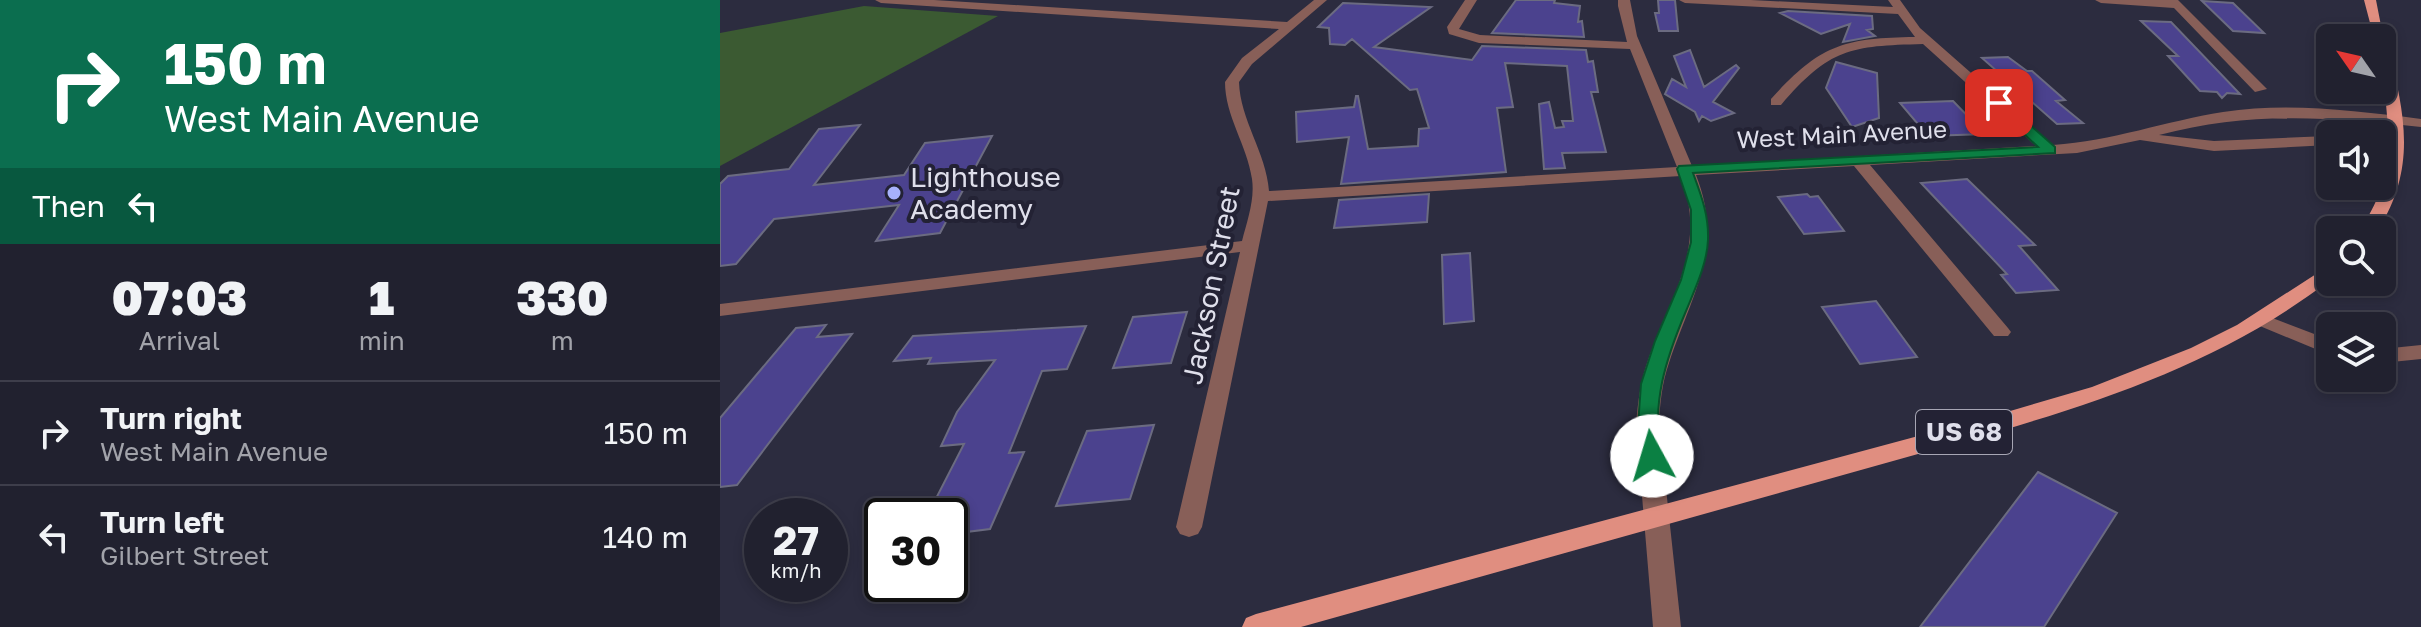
<!DOCTYPE html>
<style>
body{margin:0;font-family:"Golos Text",sans-serif;background:#292937;color:#f1f3f6;height:100vh;display:flex;flex-direction:column;font-size:30px;white-space:nowrap}
*{box-sizing:border-box;margin:0}
p{font-size:26px;color:#a2a3aa}
.icon{flex:none;width:44px;height:44px;fill:none;stroke:currentColor;stroke-width:2;stroke-linecap:round;stroke-linejoin:round}
.map{position:relative;flex:1;overflow:hidden}
.panel{display:flex;flex-direction:column;background:#21212f;width:720px}
.panel>*{flex:none}
.hud{background:#0b6e4f;color:#fff;overflow:hidden}
.needle{width:52px;rotate:304deg}
.buttons{position:absolute;left:1596px;top:24px;display:grid;gap:16px}
.buttons a{display:grid;place-items:center;width:80px;height:80px;border-radius:12px;background:#21212f;box-shadow:0 4px 12px #0003,0 0 0 2px #3e3e4b;font-size:40px}
.speed{position:absolute;left:24px;top:498px;display:flex;gap:16px;font-size:40px;font-weight:700;text-align:center}
.speed>*{display:grid;place-content:center;width:104px;height:104px;border-radius:50%;background:#21212f;box-shadow:0 4px 12px #0003,0 0 0 2px #3e3e4b;line-height:1}
.speed small{font-size:20px;font-weight:400}
.speed .limit{border:4px solid #111;border-radius:12px;background:#fff;color:#111}
.pin{position:absolute;display:grid;place-items:center;width:68px;height:68px;color:#fff;margin:-34px;border-radius:16px;box-shadow:0 4px 12px #0006}
.me{position:absolute;width:88px;margin:-44px;rotate:354deg;stroke-linejoin:round;filter:drop-shadow(0 0 6px #0008)}
.turn{display:flex;align-items:center;gap:28px;height:168px;padding:0 32px;font-size:36px}
.turn .icon{width:104px;height:104px;stroke-width:2.5}
.turn b{display:block;font-size:56px;line-height:68px}
.then{display:flex;align-items:center;height:76px;padding:0 32px;background:#0003;gap:16px;font-size:30px}
.eta{display:flex;justify-content:space-evenly;align-items:center;height:136px;text-align:center}
.eta b{font-size:48px;font-weight:800;line-height:56px}
ul{padding:0;list-style:none}
li{display:flex;align-items:center;gap:24px;height:104px;padding:0 32px;border-top:2px solid #3e3e4b}
li div{flex:1}
li b{display:block;font-size:30px}
li em{font-style:normal}
main{display:flex;flex:1;min-height:0}
.map>svg:first-child{display:block}
.green{fill:#3b5a32}
.building{fill:#4b428e;stroke:#6b6b81;stroke-width:2}
.lines{fill:none;stroke-linecap:round;stroke-linejoin:round}
.minor{fill:#885f58;fill-rule:evenodd}
.major{fill:#e08e80;fill-rule:evenodd}
.route{fill:#0b8043;stroke:#07532c;stroke-width:2}
.poi-dot{fill:#a7b1fc;stroke:#232234;stroke-width:3}
.labels{text-anchor:middle;stroke-width:8;stroke-linejoin:round;paint-order:stroke}
.far-street-label{font-size:24px;fill:#dfdfeb;stroke:#232234}
.shield{fill:#232234;stroke:#a7a6b4;stroke-width:2}
.shield-label{font-size:26px;font-weight:bold;fill:#dfdfeb}
.poi-label{font-size:28px;fill:#dfdfeb;stroke:#232234;text-anchor:start}
.street-label{font-size:28px;fill:#dfdfeb;stroke:#232234}
</style>
<main>
<section class="panel">
<div class="hud">
<div class="turn"><svg class="icon" aria-label="right" viewBox="0 0 24 24"><path d="M7 20v-9h11M14 6l5 5-5 5"/></svg><div><b>150 m</b>West Main Avenue</div></div>
<div class="then">Then<svg class="icon" aria-label="left" viewBox="0 0 24 24"><path d="M17 20v-9H6M10 6l-5 5 5 5"/></svg></div>
</div>
<div class="eta">
<div><b>07:03</b><p>Arrival</p></div>
<div><b>1</b><p>min</p></div>
<div><b>330</b><p>m</p></div>
</div>
<ul>
<li><svg class="icon" aria-label="right" viewBox="0 0 24 24"><path d="M7 20v-9h11M14 6l5 5-5 5"/></svg><div><b>Turn right</b><p>West Main Avenue</p></div><em>150 m</em></li>
<li><svg class="icon" aria-label="left" viewBox="0 0 24 24"><path d="M17 20v-9H6M10 6l-5 5 5 5"/></svg><div><b>Turn left</b><p>Gilbert Street</p></div><em>140 m</em></li>
</ul>
</section>
<div class="map">
<svg width="1701" height="627" viewBox="0 0 1701 627">
<rect width="100%" height="100%" fill="#2c2c3f"/>
<path class="green" d="M144,6L278,16L0,166V33Z"/>
<path class="building" d="M796,0H835L834,3L860,6L858,22L862,21L864,37L772,33Z
M938,0H955L958,31H939L935,13H939Z
M1482,1L1513,3L1544,33L1513,31Z
M623,3L711,7L654,47L752,60L762,46L866,50L868,62L873,61L878,92H871L886,152L842,153L845,168L824,169L819,104L829,102L835,128L844,127L842,121H853L847,66L785,63L793,107L777,108L786,172L621,184L629,137L577,142L576,112L634,107L636,96H638L648,149L698,146L699,129L709,128L697,89L690,90L632,39L625,45L610,44L609,28L598,27Z
M1068,11L1152,16L1153,29L1147,30L1155,36L1123,42L1130,24L1101,34L1060,13Z
M1421,21L1451,22L1520,94L1507,93L1502,98L1497,92L1480,91L1448,56H1458Z
M970,50L984,87L1016,65L1019,68L993,102L1014,113L991,121L982,116L979,121L975,112L945,94L952,79L966,87L954,56Z
M1288,57L1307,71H1312L1345,100L1336,101L1363,123L1337,124L1262,58Z
M1116,62L1157,73L1159,118L1132,127L1106,88Z
M1233,101L1265,134L1208,136L1180,103Z
M140,125L94,185L184,175L205,143L272,136L220,233L156,241L179,205L54,219L16,264L0,266V184L8,176L69,169L99,129Z
M1247,179L1315,245L1299,246L1338,290L1296,293L1281,275L1287,274L1201,183Z
M709,194L707,222L614,228L619,200Z
M1087,194L1090,197L1098,196L1124,231L1084,234L1058,197Z
M750,253L754,321L724,324L722,255Z
M1156,301L1197,357L1140,364L1102,307Z
M467,312L451,363L393,368L413,317Z
M106,325L97,337L132,334L17,485L0,487V418L76,328Z
M366,326L347,369L322,371L289,453L304,452L270,529L230,534V516H207L244,444L221,446L237,412L275,360L208,364L211,358L174,361L193,336Z
M434,425L410,499L336,506L367,431Z
M1318,472L1397,513L1324,627H1200Z"/>
<g class="lines">
<path class="minor" d="M155,0H214L567,22L594,0H607L532,64L519,82C520,120 546,152 549,191L957,167L910,49L759,43L729,34L727,27L745,0H757L739,29L760,35L907,42L898,6V0H910L917,36L972,166L1316,146L1203,44C1130,46 1110,48 1061,105H1051V99C1100,45 1123,38 1195,37L1178,14L965,3L959,0H1031L1173,7L1168,0H1180L1200,28L1333,145C1392,141 1446,121 1503,112C1569,102 1636,111 1701,119V127C1609,117 1530,111 1439,135L1494,141L1608,136L1610,145L1494,151L1420,140L1357,153L1150,165L1288,328L1291,332L1288,336H1274L1134,166L976,175C1005,248 971,296 949,363C942,383 940,403 939,424L961,627H933L916,424C918,403 920,383 927,363C950,298 988,248 961,176L548,201L482,527L478,534L469,537L460,534L456,527L520,252L0,316V304L522,241C527,221 535,200 532,179C527,145 505,116 505,82L522,58L559,29L161,3Z
M1375,0H1458L1547,89L1535,92L1454,8L1381,3Z
M1542,314L1610,340V355L1535,324L1532,320L1535,316Z
M1701,345V359L1662,363V349Z"/>
<path class="major" d="M1644,0H1656L1664,41L1654,38Z
M1662,43L1668,47C1685,114 1697,168 1658,230H1640C1686,161 1662,118 1662,43Z
M1610,265V280C1511,356 1398,396 1280,431L581,627H522L526,618L536,614L1280,414L1372,387L1471,348L1517,325Z"/>
</g>
<path class="route" d="M1274,101H1283L1335,147V153L973,173C981,195 989,215 988,240C987,264 975,289 966,311C947,356 929,407 943,456L939,462H924L917,440L921,384L935,341L961,280L971,242V210L957,169L959,166L1318,147L1274,106Z"/>
<circle class="poi-dot" cx="174" cy="193" r="8"/>
<g class="labels">
<g class="far-street-label">
<text transform="translate(1122 135) rotate(-3)" y="8">West Main Avenue</text>
</g>
<rect class="shield" x="1196" y="410" width="96" height="44" rx="6"/>
<g class="shield-label">
<text x="1244" y="441">US 68</text>
</g>
<g class="poi-label">
<text x="190" y="187">Lighthouse<tspan x="190" dy="32">Academy</tspan></text>
</g>
<g class="street-label">
<text transform="translate(491 285) rotate(-79)" y="10">Jackson Street</text>
</g>
</g>
</svg>
<div class="buttons">
<a><svg class="needle" viewBox="-14 -14 28 28"><path d="M0-13l5 13h-10z" fill="#e53935"/><path d="M0 13l5-13h-10z" fill="#a2a3aa"/></svg></a>
<a><svg class="icon" aria-label="sound" viewBox="0 0 24 24"><path d="M4 9h4l5-4v14l-5-4H4zM17 9q2 3 0 6"/></svg></a>
<a><svg class="icon" aria-label="search" viewBox="0 0 24 24"><circle cx="10" cy="10" r="6"/><path d="M15 15l6 6"/></svg></a>
<a><svg class="icon" aria-label="layers" viewBox="0 0 24 24"><path d="M12 4l9 5-9 5-9-5zM3 14l9 5 9-5"/></svg></a>
</div>
<div class="speed"><div>27<small>km/h</small></div><div class="limit">30</div></div>
<div class="pin" style="left:1279px;top:103px;background:#d93025"><svg class="icon" aria-label="arrive" viewBox="0 0 24 24"><path d="M6 21V4h12l-3 4 3 4H6"/></svg></div>
<svg class="me" style="left:932px;top:456px" viewBox="-20 -20 40 40"><circle r="19" fill="#fff"/><path d="M0-13L10 11 0 6-10 11z" fill="#0b8043"/></svg>
</div>
</main>
